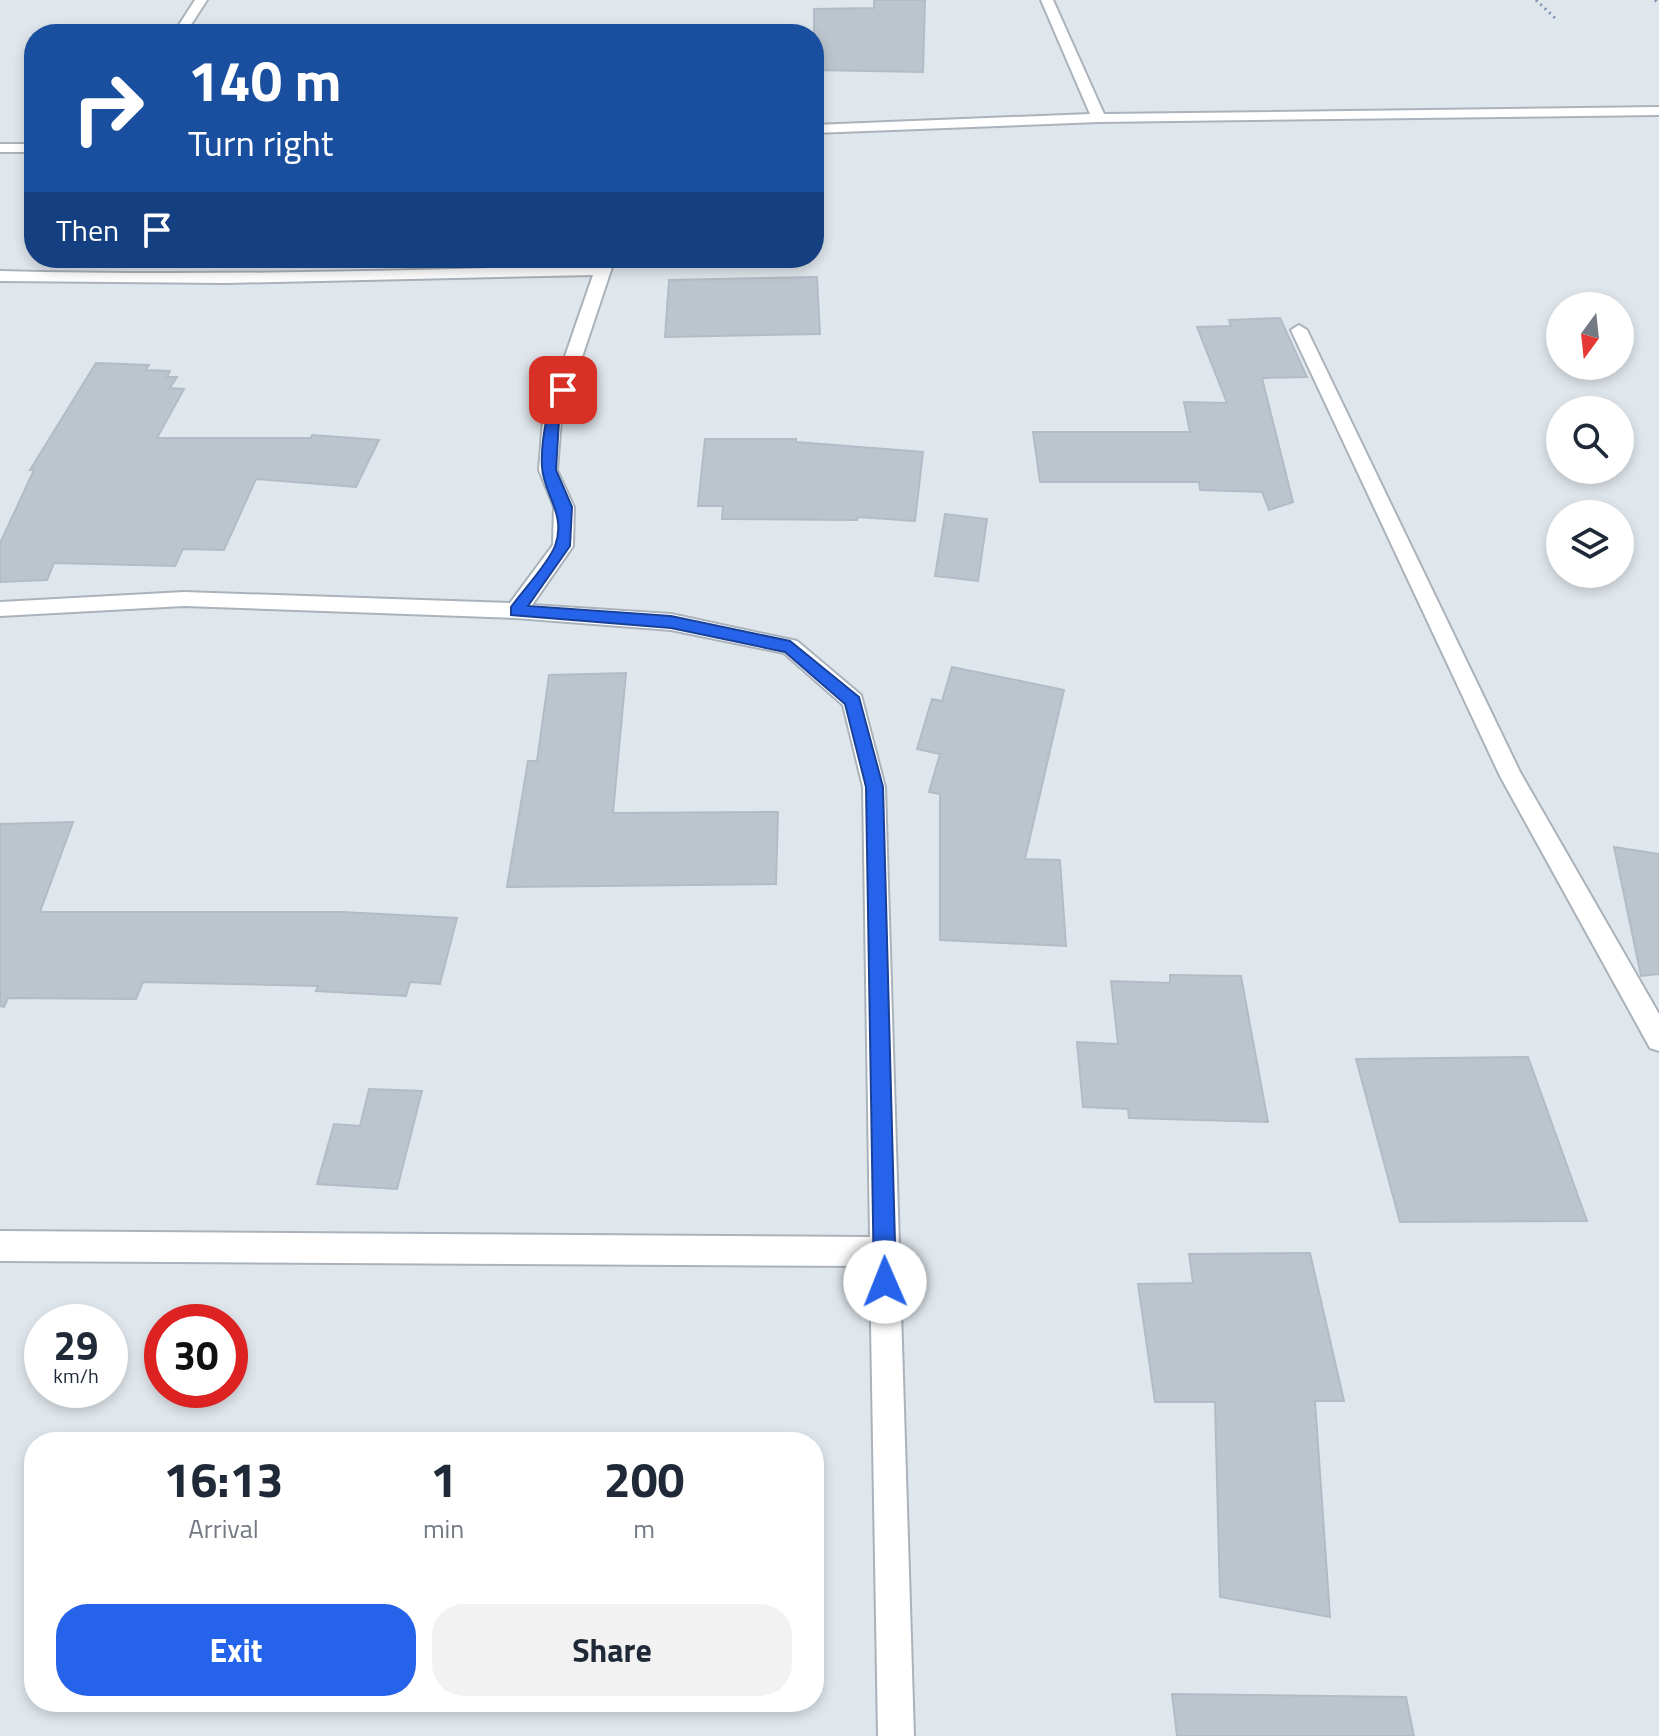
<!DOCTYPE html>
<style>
body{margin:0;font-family:"Titillium Web",sans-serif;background:#f2f2f3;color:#1f2937;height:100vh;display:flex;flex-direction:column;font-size:30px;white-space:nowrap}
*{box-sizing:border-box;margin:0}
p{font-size:26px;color:#747a83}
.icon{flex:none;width:44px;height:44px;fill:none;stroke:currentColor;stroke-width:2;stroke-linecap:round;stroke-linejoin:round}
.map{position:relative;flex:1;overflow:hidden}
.drawer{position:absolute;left:24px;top:1432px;width:800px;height:280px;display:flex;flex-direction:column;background:#fff;border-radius:32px;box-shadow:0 4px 12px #0003}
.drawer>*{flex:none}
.guide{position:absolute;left:24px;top:24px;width:800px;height:244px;border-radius:32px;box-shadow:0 4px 12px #0003;background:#1a4fa0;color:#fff;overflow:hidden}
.needle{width:52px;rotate:195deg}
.buttons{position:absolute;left:1546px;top:292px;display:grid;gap:16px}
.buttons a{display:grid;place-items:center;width:88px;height:88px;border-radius:50%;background:#fff;box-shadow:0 4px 12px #0003;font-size:40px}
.speed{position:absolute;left:24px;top:1304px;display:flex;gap:16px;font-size:40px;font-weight:700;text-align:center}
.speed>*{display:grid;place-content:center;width:104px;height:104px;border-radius:50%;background:#fff;box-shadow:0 4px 12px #0003;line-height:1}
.speed small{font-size:20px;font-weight:400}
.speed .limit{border:12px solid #d22;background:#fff;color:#111}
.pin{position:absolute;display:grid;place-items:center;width:68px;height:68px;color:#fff;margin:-34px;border-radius:16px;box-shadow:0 4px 12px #0006}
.me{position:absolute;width:88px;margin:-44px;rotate:359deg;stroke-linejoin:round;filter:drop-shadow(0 0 6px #0008)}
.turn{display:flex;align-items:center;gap:28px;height:168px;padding:0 32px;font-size:36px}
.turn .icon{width:104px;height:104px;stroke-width:2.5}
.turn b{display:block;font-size:56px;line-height:68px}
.then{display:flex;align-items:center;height:76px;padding:0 32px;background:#0003;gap:16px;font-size:30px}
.eta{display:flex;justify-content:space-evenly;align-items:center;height:136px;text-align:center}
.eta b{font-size:48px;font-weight:700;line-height:56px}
.primary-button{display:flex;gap:16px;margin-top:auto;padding:16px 32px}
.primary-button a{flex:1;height:92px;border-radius:32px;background:#2563eb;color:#fff;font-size:32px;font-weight:700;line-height:92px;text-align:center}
.primary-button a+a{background:#f2f2f3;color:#1f2937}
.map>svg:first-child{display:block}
.building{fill:#bcc5cd;stroke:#b2bcc6;stroke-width:2}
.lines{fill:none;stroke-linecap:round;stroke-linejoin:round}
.minor-casing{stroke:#aab2bb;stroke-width:4}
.path{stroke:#7f93b2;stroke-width:3;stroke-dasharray:2 4;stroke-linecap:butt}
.minor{fill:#fff;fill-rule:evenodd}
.route{fill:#2563eb;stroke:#184099;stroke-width:2}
</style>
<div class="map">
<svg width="1659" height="1736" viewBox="0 0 1659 1736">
<rect width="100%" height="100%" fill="#e0e7ec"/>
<path class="building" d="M874,0H925L923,72L814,70V9L874,8Z
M817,277L820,334L665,337L669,280Z
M1280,318L1307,377L1262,378L1293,502L1269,510L1262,492L1200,490L1199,482H1040L1033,432H1190L1184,402L1227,403L1197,327L1231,326L1229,320Z
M96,363L149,365L146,370L170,371L167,377H177L170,388L184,389L157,438H311L312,435L379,440L356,487L256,479L224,550L183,549L175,566L54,563L47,580L0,582V543L34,470H30Z
M705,439H796V442L923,452L915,521L858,517L857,520L722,519L723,506H698Z
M945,514L987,519L978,581L935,576Z
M952,667L1064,690L1025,859L1060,860L1066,946L940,940V794L929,792L940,754L917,749L932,699L942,701Z
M626,673L613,813L778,812L776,884L507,887L528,761H537L549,675Z
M73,822L40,912H342L457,918L440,984L410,982L406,996L316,991L318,986L143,982L136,999L8,998L4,1007L0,1006V824Z
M1614,847L1659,854V974L1641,976Z
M1170,975L1241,976L1268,1122L1129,1118L1128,1109L1083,1107L1077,1042L1118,1044L1111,981L1170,983Z
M1528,1057L1587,1221L1400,1222L1356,1059Z
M369,1089L422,1091L397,1189L317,1184L334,1124L360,1126Z
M1310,1253L1344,1401H1315L1330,1617L1220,1597L1215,1402H1155L1138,1284L1193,1283L1189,1254Z
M1172,1694L1406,1697L1414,1736H1177Z"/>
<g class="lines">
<defs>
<path id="minor" d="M195,0H207L185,34H173Z
M1041,0H1053L1104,114L1659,107V115L1099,122L814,133V125L1090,114Z
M0,144H34V152H0Z
M599,258H615L561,420L557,470L574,507L573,546L532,605L671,614L797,641L861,695L885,787L914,1736H878L870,1266L0,1261V1231L870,1237L863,787L843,705L784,653L671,630L516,618L184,606L0,616V602L184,592L510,603L553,545L554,507L539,470L543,420L593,275L226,283L0,281V271C199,276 398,271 596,265Z
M1299,325L1307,330L1520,772L1659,1014V1051L1650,1048L1500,776L1291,330Z"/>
</defs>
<use href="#minor" class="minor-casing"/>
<path class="path" d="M1536,0L1556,19
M1655,0L1659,4"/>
<use href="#minor" class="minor"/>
</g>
<path class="route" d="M563,386L569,390L559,420L556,470L572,507L570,546L528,606L671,616L790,641L859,697L883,787L896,1282L893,1290L885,1294L877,1290L874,1282L866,787L845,704L785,652L671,628L511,615V607C523,590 548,564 555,546C567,514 543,493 542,467C541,450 546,393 563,386Z"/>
</svg>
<div class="buttons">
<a><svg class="needle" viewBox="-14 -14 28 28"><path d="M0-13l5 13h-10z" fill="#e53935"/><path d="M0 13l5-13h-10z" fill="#747a83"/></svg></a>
<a><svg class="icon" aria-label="search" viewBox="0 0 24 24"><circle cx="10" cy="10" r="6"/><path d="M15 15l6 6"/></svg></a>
<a><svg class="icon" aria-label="layers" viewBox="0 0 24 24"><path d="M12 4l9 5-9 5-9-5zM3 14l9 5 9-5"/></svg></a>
</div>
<div class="speed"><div>29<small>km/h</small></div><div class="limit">30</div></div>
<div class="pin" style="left:563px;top:390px;background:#d93025"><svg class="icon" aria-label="arrive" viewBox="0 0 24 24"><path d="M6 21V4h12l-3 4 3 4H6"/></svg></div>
<svg class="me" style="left:885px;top:1282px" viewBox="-20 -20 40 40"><circle r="19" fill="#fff"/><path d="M0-13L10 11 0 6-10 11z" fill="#2563eb"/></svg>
<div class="guide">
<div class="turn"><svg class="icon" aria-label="right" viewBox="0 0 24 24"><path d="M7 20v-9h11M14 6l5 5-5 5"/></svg><div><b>140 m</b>Turn right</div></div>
<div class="then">Then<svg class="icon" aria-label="arrive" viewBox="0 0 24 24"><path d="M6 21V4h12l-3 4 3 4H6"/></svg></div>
</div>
<section class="drawer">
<div class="eta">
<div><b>16:13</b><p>Arrival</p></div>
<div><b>1</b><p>min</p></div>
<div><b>200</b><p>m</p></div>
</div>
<div class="primary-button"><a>Exit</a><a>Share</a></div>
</section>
</div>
